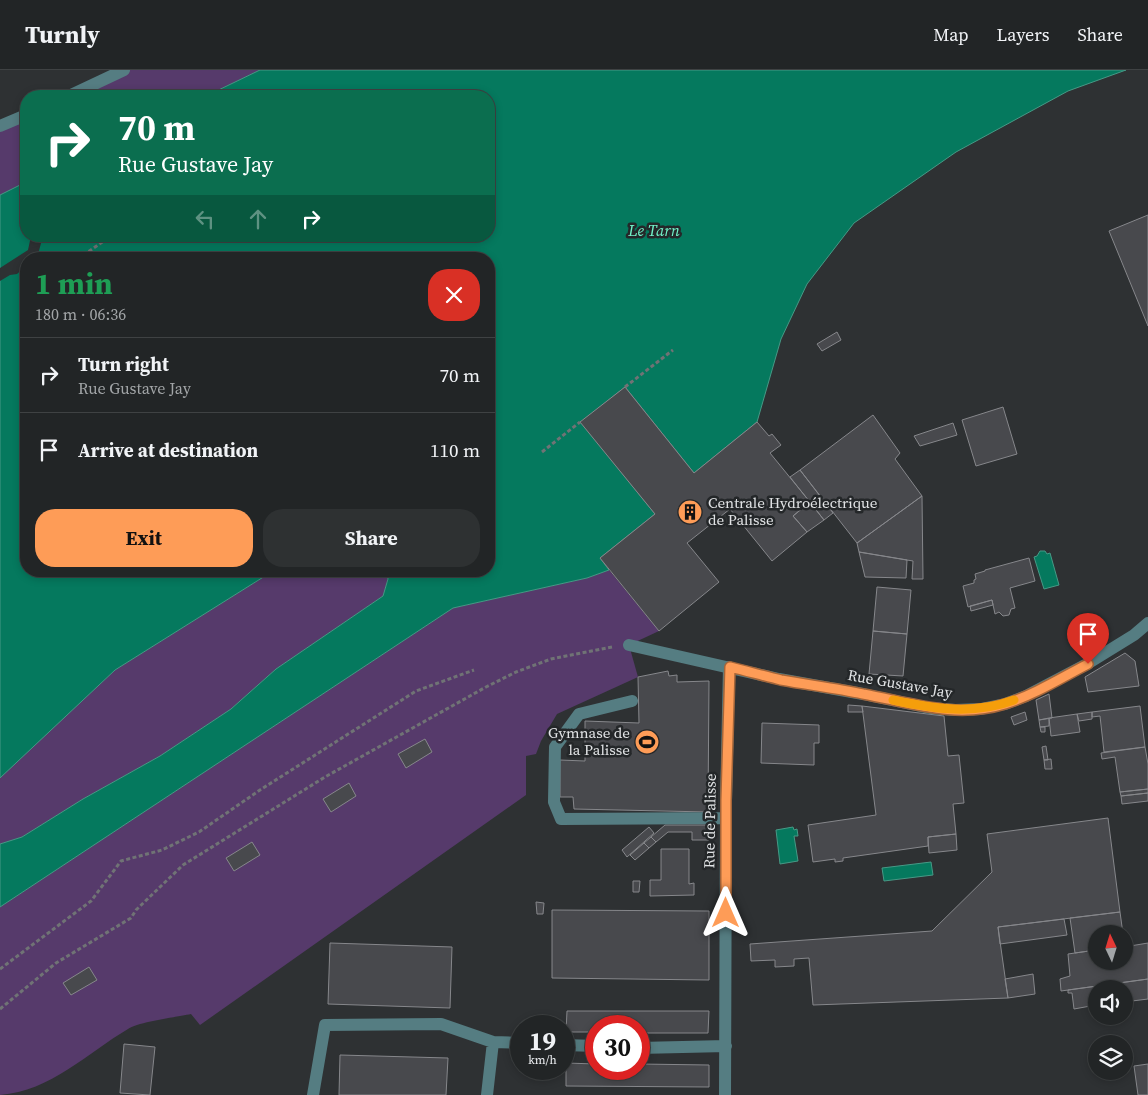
<!DOCTYPE html>
<meta charset="utf-8">
<style>
body{margin:0;font-family:"Source Serif 4",serif;background:#2e3132;color:#f1f3f6;height:100vh;display:flex;flex-direction:column;font-size:19px;white-space:nowrap}
*{box-sizing:border-box;margin:0}
p{font-size:16px;color:#a2a5a7}
.icon{flex:none;width:28px;height:28px;fill:none;stroke:currentColor;stroke-width:2;stroke-linecap:round;stroke-linejoin:round}
.map{position:relative;flex:1;overflow:hidden}
.panel{position:absolute;left:20px;top:182px;width:475px;height:325px;display:flex;flex-direction:column;background:#222526;border-radius:20px;box-shadow:0 2px 8px #0003,0 0 0 1px #3f4243}
.panel>*{flex:none}
.hud{position:absolute;left:20px;top:20px;width:475px;height:152px;border-radius:20px;box-shadow:0 2px 8px #0003,0 0 0 1px #3f4243;background:#0b6e4f;color:#fff;overflow:hidden}
.needle{width:32px;rotate:356deg}
.tools{position:absolute;left:1088px;top:855px;display:grid;gap:10px}
.tools a{display:grid;place-items:center;width:45px;height:45px;border-radius:50%;background:#222526;box-shadow:0 2px 8px #0003,0 0 0 1px #3f4243;font-size:25px}
.speed{position:absolute;left:510px;top:945px;display:flex;gap:10px;font-size:25px;font-weight:700;text-align:center}
.speed>*{display:grid;place-content:center;width:65px;height:65px;border-radius:50%;background:#222526;box-shadow:0 2px 8px #0003,0 0 0 1px #3f4243;line-height:1}
.speed small{font-size:12px;font-weight:400}
.speed .limit{border:8px solid #d22;background:#fff;color:#111}
.pin{position:absolute;display:grid;place-items:center;width:42px;height:42px;color:#fff;margin:-51px -21px;border-radius:50% 50% 50% 0;rotate:-45deg;box-shadow:0 0 5px #0007}
.pin .icon{rotate:45deg}
.me{position:absolute;width:55px;margin:-28px;rotate:0deg;stroke-linejoin:round;filter:drop-shadow(0 0 4px #0008)}
.turn{display:flex;align-items:center;gap:18px;height:105px;padding:0 15px;font-size:22px}
.turn .icon{width:65px;height:65px;stroke-width:2.5}
.turn b{display:block;font-size:35px;line-height:42px}
.lanes{display:flex;align-items:center;height:48px;padding:0 15px;background:#0003;justify-content:center;gap:25px;direction:ltr}
.lanes .off{opacity:.35}
.round{display:grid;place-items:center;flex:none;width:52px;height:52px;border-radius:20px;background:#2e3132}
.summary{display:flex;align-items:center;justify-content:space-between;height:85px;padding:0 15px}
h1{font-size:30px;font-weight:700;line-height:38px;color:#1e9e55}
.button{display:flex;gap:10px;margin-top:auto;padding:10px 15px}
.button a{flex:1;height:58px;border-radius:20px;background:#fe9c57;color:#111;font-size:20px;font-weight:700;line-height:58px;text-align:center}
.button a+a{background:#2e3132;color:#f1f3f6}
ul{padding:0;list-style:none}
li{display:flex;align-items:center;gap:15px;height:75px;padding:0 15px;border-top:1px solid #3f4243}
li div{flex:1}
li b{display:block;font-size:19px}
li em{font-style:normal}
header{display:flex;align-items:center;gap:30px;box-sizing:border-box;height:70px;padding:0 25px;background:#222526;border-bottom:1px solid #3f4243}
header strong{font-size:24px}
nav{display:flex;gap:28px;margin-inline-start:auto;font-size:18px}
.map>svg:first-child{display:block}
.green{fill:#563a6b}
.water{fill:#05795e;stroke:#479986}
.pier{fill:#2e3133}
.building{fill:#48494d;stroke:#86878b}
.lines{fill:none;stroke-linecap:round;stroke-linejoin:round}
.path{stroke:#707375;stroke-width:3;stroke-dasharray:4 2.5;stroke-linecap:butt}
.minor{stroke:#557d82;stroke-width:12}
.route-casing{stroke:#a56539;stroke-width:12}
.route{stroke:#fe9c57;stroke-width:9}
.slow{stroke:#f59e0b;stroke-width:9}
.labels{text-anchor:middle;stroke-width:5;stroke-linejoin:round;paint-order:stroke}
.poi-label{font-size:15px;fill:#e1e3e5;stroke:#242729;text-anchor:start}
.street-label{font-size:15px;fill:#e1e3e5;stroke:#242729}
.water-label{font-size:16px;font-style:italic;fill:#71f3c9;stroke:#242729}
</style>
<header>
<strong>Turnly</strong>
<nav><a>Map</a><a>Layers</a><a>Share</a></nav>
</header>
<div class="map">
<svg width="1148" height="1025" viewBox="0 0 1148 1025">
<rect width="100%" height="100%" fill="#2e3133"/>
<path class="green" d="M124,0H260L206,26H69Z
M26,45V112L0,125V56Z
M609,500L659,561L629,575L638,607L557,644L541,671L536,684L526,686V725L200,955L191,944C177,947 138,952 128,959C87,983 51,1021 0,1025V837L453,538L587,508Z
M273,501H387L388,509L383,526L276,599L231,639L160,686L83,729L22,767L0,774V708L6,701L115,600Z"/>
<path class="water" d="M260,0H1126L1068,21L956,82L854,153L807,214L781,269L757,352L694,403L625,317L581,352L655,444L600,488L609,500L587,508L453,538L0,837V774L22,767L83,729L160,686L231,639L276,599L383,526L388,509L387,501H489V189H26V501H273L115,600L0,708V125L26,112V166H489V26H206Z
M1040,481H1045L1047,484L1050,483L1059,515L1044,519L1034,487L1037,486Z
M793,757L794,760L797,759L798,766H794L798,791L780,794L776,760Z
M931,792L933,805L884,811L882,798Z"/>
<path class="pier" d="M31,166H43L37,188L26,189V196L17,204L10,205L0,211V198L28,180Z"/>
<path class="building" d="M1148,145V256L1109,161Z
M837,262L841,270L822,281L817,274Z
M625,317L694,403L757,352L769,366L772,364L781,375L770,383L810,432L793,446L807,462L772,491L730,439L687,473L719,512L659,561L600,488L655,444L580,352Z
M1003,337L1017,384L976,396L962,350Z
M873,345L900,383L895,389L922,426L857,473L800,400Z
M953,353L957,365L920,376L914,366Z
M800,400L833,443L824,450L790,407Z
M922,426L923,509H912L913,491L859,482L857,473Z
M810,432L824,450L807,462L793,446Z
M859,482L907,490L906,508L865,507Z
M1029,488L1035,511L1010,518L1015,538L1011,539L1009,545L1003,546L999,542L995,544L992,530L968,537L963,516L974,513V510L976,509L975,504L985,501V500Z
M877,517L911,520L907,564L873,561Z
M992,530L993,535L971,541L970,536Z
M873,561L907,564L903,606L869,604Z
M1125,583L1135,591L1139,616L1088,622L1085,607Z
M668,601L669,606L677,605V612L709,611L708,742L574,739L573,727H560V690L585,691V651L639,653L638,607Z
M1049,624L1052,648L1039,650L1036,630Z
M848,635L862,636L863,642H848Z
M862,636L944,646L948,686L959,685L964,733L953,734L956,764L928,767V776L843,788V791L835,792V789L813,792L808,755L876,745Z
M1140,636L1145,677L1104,682L1100,646L1092,647V642Z
M1025,642L1027,650L1014,655L1011,647Z
M1092,642V649L1079,651L1077,644Z
M1077,644L1080,662L1051,666L1049,648Z
M1049,648V656L1040,657L1039,650Z
M762,653L819,655V673H814V695L761,693Z
M1040,657H1045V662H1041Z
M425,669L432,682L406,698L398,684Z
M1046,676L1048,690H1044L1042,677Z
M1145,677L1148,694V719L1120,722L1115,687L1102,689L1101,683Z
M1051,689L1052,699H1045L1044,690Z
M349,713L356,726L331,742L323,729Z
M1148,719V723L1121,726L1120,722Z
M1148,723V731L1122,734L1121,726Z
M1108,748L1120,842L998,857L1008,928L813,935L809,888L794,889V896L775,897V890L751,891L750,874L932,861L992,802L987,764Z
M665,755H709V770H692V762H668L656,772L651,767Z
M649,757L654,763L627,787L622,780Z
M956,764L957,780L929,783L928,767Z
M651,767L656,772L649,778L644,773Z
M252,772L260,785L234,801L226,788Z
M644,773L649,778L635,790L630,785Z
M661,779H689V814L694,813V825L650,826V810H661Z
M633,811H640L639,822H633Z
M536,832L544,833L543,844H537Z
M552,840L709,841V910L552,908Z
M1120,842L1123,864H1096V880L1075,883L1070,848Z
M1064,849L1067,865L1000,874L998,857Z
M330,873L452,877L450,938L328,934Z
M1148,873V909L1061,921L1060,909L1070,906L1068,884L1096,880V891H1124V877Z
M89,897L97,910L71,925L63,913Z
M1033,904L1035,924L1008,928L1005,909Z
M1148,909V929L1124,932V919H1096V935L1074,939L1072,923H1068V920Z
M567,941H709L708,963H639V956H596V962H566Z
M124,974L155,977L150,1025L120,1023Z
M340,985L448,988L446,1025H339Z
M566,993L596,994V999H639V994L709,995V1017L566,1016Z
M1148,994V1025H1138L1134,996Z"/>
<g class="lines">
<path class="path" d="M78,189L111,166
M625,317L673,280
M542,382L580,352
M0,899L91,831L121,791L162,780L199,762L260,720L416,621L474,600
M0,939L56,893L131,848L136,840L183,795L325,707L486,617L516,602L551,589L612,577"/>
<path class="minor" d="M69,26L124,0
M0,56L26,45
M629,575L779,609L863,624L930,638L955,640L981,639L1005,634L1026,626L1087,594L1134,565L1148,553
M632,631L579,644L555,677L554,732L561,749L726,748
M564,975L596,976
M639,978L726,976
M313,1025L325,955L441,954L493,972L521,973
M487,1025L493,972
M725,1025L726,731L729,597"/>
</g>
<g class="lines">
<defs>
<path id="route" d="M726,843V731L730,597C747,601 764,606 781,610C808,615 836,618 863,624C912,633 956,649 1005,634C1034,625 1061,608 1088,594"/>
</defs>
<use href="#route" class="route-casing"/>
<use href="#route" class="route"/>
<path class="slow" d="M893,630C934,639 974,645 1014,630"/>
</g>
<defs>
<symbol id="building-disc" viewBox="-11 -11 22 22"><circle r="9.5" fill="#fe9c57" stroke="#242729"/><path d="M-4-6H4V6H1V3H-1V6H-4ZM-2.5-4.3h1.7v1.8h-1.7ZM.8-4.3h1.7v1.8H.8ZM-2.5-1h1.7V.8h-1.7ZM.8-1h1.7V.8H.8Z" fill="#111"/></symbol>
<symbol id="stadium-disc" viewBox="-11 -11 22 22"><circle r="9.5" fill="#fe9c57" stroke="#242729"/><path d="M0-5a6.5 5 0 1 0 0 10a6.5 5 0 1 0 0-10ZM-3.5-1.8h7v3.6h-7Z" fill="#111"/></symbol>
</defs>
<g fill-rule="evenodd">
<use href="#building-disc" x="676" y="428" width="28" height="28"/>
<use href="#stadium-disc" x="633" y="658" width="28" height="28"/>
</g>
<g class="labels">
<g class="poi-label">
<text x="708" y="438">Centrale Hydroélectrique<tspan x="708" dy="17">de Palisse</tspan></text>
<text x="630" y="668" text-anchor="end">Gymnase de<tspan x="630" dy="17">la Palisse</tspan></text>
</g>
<g class="street-label">
<text transform="translate(900 614) rotate(10)" y="5">Rue Gustave Jay</text>
<text transform="translate(710 751) rotate(-89)" y="5">Rue de Palisse</text>
</g>
<g class="water-label">
<text x="654" y="166">Le Tarn</text>
</g>
</g>
</svg>
<div class="tools">
<a><svg class="needle" viewBox="-14 -14 28 28"><path d="M0-13l5 13h-10z" fill="#e53935"/><path d="M0 13l5-13h-10z" fill="#a2a5a7"/></svg></a>
<a><svg class="icon" aria-label="sound" viewBox="0 0 24 24"><path d="M4 9h4l5-4v14l-5-4H4zM17 9q2 3 0 6"/></svg></a>
<a><svg class="icon" aria-label="layers" viewBox="0 0 24 24"><path d="M12 4l9 5-9 5-9-5zM3 14l9 5 9-5"/></svg></a>
</div>
<div class="speed"><div>19<small>km/h</small></div><div class="limit">30</div></div>
<div class="pin" style="left:1088px;top:594px;background:#d93025"><svg class="icon" aria-label="arrive" viewBox="0 0 24 24"><path d="M6 21V4h12l-3 4 3 4H6"/></svg></div>
<svg class="me" style="left:726px;top:843px" viewBox="-20 -20 40 40"><path d="M0-17L14 15 0 8-14 15z" fill="#fe9c57" stroke="#fff" stroke-width="4"/></svg>
<div class="hud">
<div class="turn"><svg class="icon" aria-label="right" viewBox="0 0 24 24"><path d="M7 20v-9h11M14 6l5 5-5 5"/></svg><div><b>70 m</b>Rue Gustave Jay</div></div>
<div class="lanes"><svg class="icon off" aria-label="left" viewBox="0 0 24 24"><path d="M17 20v-9H6M10 6l-5 5 5 5"/></svg><svg class="icon off" aria-label="ahead" viewBox="0 0 24 24"><path d="M12 20V5M6 11l6-6 6 6"/></svg><svg class="icon" aria-label="right" viewBox="0 0 24 24"><path d="M7 20v-9h11M14 6l5 5-5 5"/></svg></div>
</div>
<section class="panel">
<div class="summary"><div><h1>1 min</h1><p>180 m · 06:36</p></div><a class="round" style="background:#d93025;color:#fff"><svg class="icon" aria-label="close" viewBox="0 0 24 24"><path d="M6 6l12 12M18 6L6 18"/></svg></a></div>
<ul>
<li><svg class="icon" aria-label="right" viewBox="0 0 24 24"><path d="M7 20v-9h11M14 6l5 5-5 5"/></svg><div><b>Turn right</b><p>Rue Gustave Jay</p></div><em>70 m</em></li>
<li><svg class="icon" aria-label="arrive" viewBox="0 0 24 24"><path d="M6 21V4h12l-3 4 3 4H6"/></svg><div><b>Arrive at destination</b></div><em>110 m</em></li>
</ul>
<div class="button"><a>Exit</a><a>Share</a></div>
</section>
</div>
